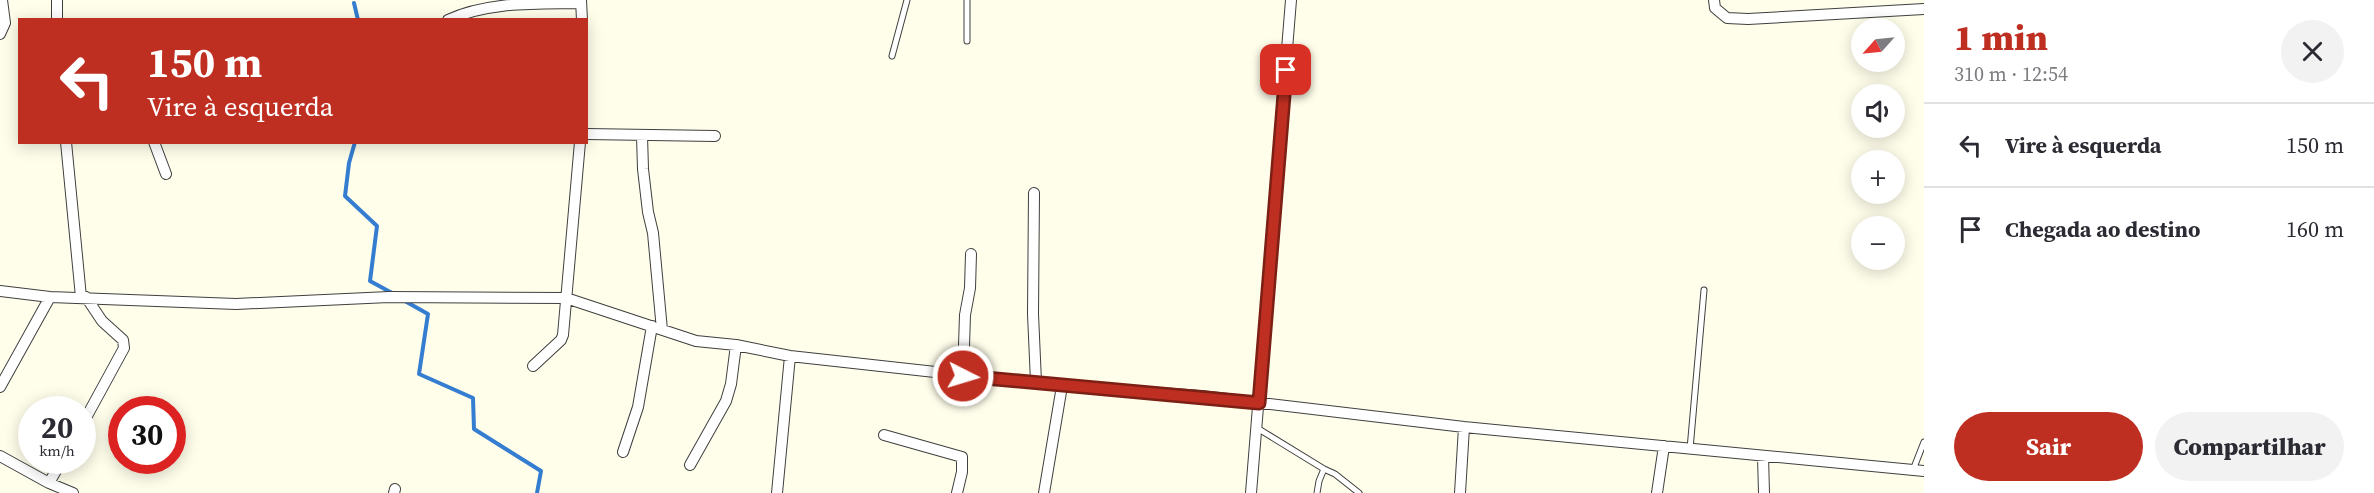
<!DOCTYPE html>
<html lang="pt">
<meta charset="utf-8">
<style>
body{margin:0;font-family:"Source Serif 4",serif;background:#f2f2f3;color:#2b2b33;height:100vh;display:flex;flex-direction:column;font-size:22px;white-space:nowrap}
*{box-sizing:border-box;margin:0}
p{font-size:20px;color:#7c7c81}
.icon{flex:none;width:33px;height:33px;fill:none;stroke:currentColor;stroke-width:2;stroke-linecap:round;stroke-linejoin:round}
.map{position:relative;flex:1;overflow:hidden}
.sheet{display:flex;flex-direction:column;background:#fff;width:450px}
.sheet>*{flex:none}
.hud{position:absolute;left:18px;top:18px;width:570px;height:126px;border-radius:0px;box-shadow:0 3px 15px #0003;background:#bf2f21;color:#fff;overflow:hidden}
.needle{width:39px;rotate:243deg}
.fabs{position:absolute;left:1851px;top:18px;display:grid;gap:12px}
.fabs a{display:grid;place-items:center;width:54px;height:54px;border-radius:50%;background:#fff;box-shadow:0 3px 15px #0003;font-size:30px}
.speed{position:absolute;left:18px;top:396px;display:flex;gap:12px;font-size:30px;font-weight:700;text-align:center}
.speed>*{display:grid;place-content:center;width:78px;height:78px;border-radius:50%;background:#fff;box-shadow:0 3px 15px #0003;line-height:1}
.speed small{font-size:15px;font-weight:400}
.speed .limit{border:9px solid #d22;background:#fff;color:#111}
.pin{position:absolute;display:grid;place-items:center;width:51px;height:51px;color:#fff;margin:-26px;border-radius:12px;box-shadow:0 3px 9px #0006}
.me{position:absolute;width:66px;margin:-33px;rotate:95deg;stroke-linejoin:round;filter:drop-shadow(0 0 4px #0008)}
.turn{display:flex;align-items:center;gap:21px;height:126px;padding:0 30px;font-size:27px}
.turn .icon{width:78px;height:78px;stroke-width:2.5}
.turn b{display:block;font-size:42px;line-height:51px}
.round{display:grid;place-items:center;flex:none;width:63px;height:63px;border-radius:32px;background:#f2f2f3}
.head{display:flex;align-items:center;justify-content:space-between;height:102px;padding:0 30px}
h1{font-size:36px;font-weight:800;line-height:45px;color:#bf2f21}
.cta{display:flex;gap:12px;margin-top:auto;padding:12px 30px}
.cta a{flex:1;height:69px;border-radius:36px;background:#bf2f21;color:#fff;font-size:24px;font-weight:800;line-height:69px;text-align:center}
.cta a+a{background:#f2f2f3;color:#2b2b33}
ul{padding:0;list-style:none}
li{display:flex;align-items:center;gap:18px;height:84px;padding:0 30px;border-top:2px solid #e1e1e2}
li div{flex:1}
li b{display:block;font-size:22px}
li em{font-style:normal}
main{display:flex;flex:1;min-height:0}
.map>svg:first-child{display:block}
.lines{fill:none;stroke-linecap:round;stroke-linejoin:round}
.stream{stroke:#347dd0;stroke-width:4}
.lane-casing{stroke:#3f3f3f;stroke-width:7}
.street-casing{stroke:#3f3f3f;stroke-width:12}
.lane{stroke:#fff;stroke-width:5}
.street{stroke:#fff;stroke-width:10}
.route-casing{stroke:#7c1f15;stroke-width:15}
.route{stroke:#bf2f21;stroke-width:10}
</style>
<main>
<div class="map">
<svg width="1924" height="493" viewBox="0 0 1924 493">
<rect width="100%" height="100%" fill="#fffeeb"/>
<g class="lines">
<path class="stream" d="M354,3L358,20
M355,142L349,163L345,196L377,226L370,281L392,293
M403,300L428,314L419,374L473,398L474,429L541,471L537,493"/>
<defs>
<path id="lane" d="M967,41V0
M892,56L907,0
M1257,428L1324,469L1335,474L1359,493
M1690,449L1704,290
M1913,470L1924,442
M1317,493L1319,481L1324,469"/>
<path id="street" d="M57,0V20
M581,0L582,20
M1714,0L1715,8L1727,18L1748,19L1924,9
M448,20C489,1 538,4 581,3
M0,34L5,23L2,0
M586,134L715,136
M642,136L643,169L648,212L653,233L662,330
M66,142L81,297
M154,142L166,174
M1034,193L1033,314L1036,382
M0,291L50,297L236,304L389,297L566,298L696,341L736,345L790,356L1062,386L1202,396L1464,427L1924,471
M533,366L561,340L563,335L580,142
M963,376L965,315L970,288L971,254
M0,387L50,297
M82,425L124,348L123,340L102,321L86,297
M884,435L962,457V472L957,493
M623,452L638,407L652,326
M0,456L49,483L73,493
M1763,456L1764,493
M690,465L726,401L731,384L736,345
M49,483L62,460
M394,493L395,489
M777,493L790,356
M1044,493L1062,386
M1251,493L1291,0
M1460,493L1464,427
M1657,493L1664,446"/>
</defs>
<use href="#lane" class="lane-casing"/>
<use href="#street" class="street-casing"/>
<use href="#lane" class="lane"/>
<use href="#street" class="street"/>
</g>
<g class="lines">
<defs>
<path id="route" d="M963,376L1259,403L1286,70"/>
</defs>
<use href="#route" class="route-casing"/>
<use href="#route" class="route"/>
</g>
</svg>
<div class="fabs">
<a><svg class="needle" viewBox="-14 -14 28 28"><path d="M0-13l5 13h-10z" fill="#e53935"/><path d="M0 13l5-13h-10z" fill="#7c7c81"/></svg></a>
<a><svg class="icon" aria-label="sound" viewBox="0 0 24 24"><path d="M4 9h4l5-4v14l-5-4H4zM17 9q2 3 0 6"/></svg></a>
<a>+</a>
<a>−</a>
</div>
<div class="speed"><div>20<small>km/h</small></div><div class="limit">30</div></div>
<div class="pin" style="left:1286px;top:70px;background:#d93025"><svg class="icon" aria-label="arrive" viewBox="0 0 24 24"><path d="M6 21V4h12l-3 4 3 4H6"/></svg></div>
<svg class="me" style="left:963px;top:376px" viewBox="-20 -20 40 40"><circle r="17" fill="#bf2f21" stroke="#fff" stroke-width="3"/><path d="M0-11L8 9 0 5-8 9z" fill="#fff"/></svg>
<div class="hud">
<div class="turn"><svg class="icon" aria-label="left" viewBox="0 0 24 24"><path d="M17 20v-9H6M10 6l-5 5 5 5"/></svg><div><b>150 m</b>Vire à esquerda</div></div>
</div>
</div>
<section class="sheet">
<div class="head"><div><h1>1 min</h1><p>310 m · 12:54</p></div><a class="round"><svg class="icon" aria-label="close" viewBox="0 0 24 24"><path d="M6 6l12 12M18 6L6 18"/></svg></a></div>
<ul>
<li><svg class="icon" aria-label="left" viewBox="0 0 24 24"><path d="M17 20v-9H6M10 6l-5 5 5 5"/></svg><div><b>Vire à esquerda</b></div><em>150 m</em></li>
<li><svg class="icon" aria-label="arrive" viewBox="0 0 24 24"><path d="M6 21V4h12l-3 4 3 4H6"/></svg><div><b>Chegada ao destino</b></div><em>160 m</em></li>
</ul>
<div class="cta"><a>Sair</a><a>Compartilhar</a></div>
</section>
</main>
